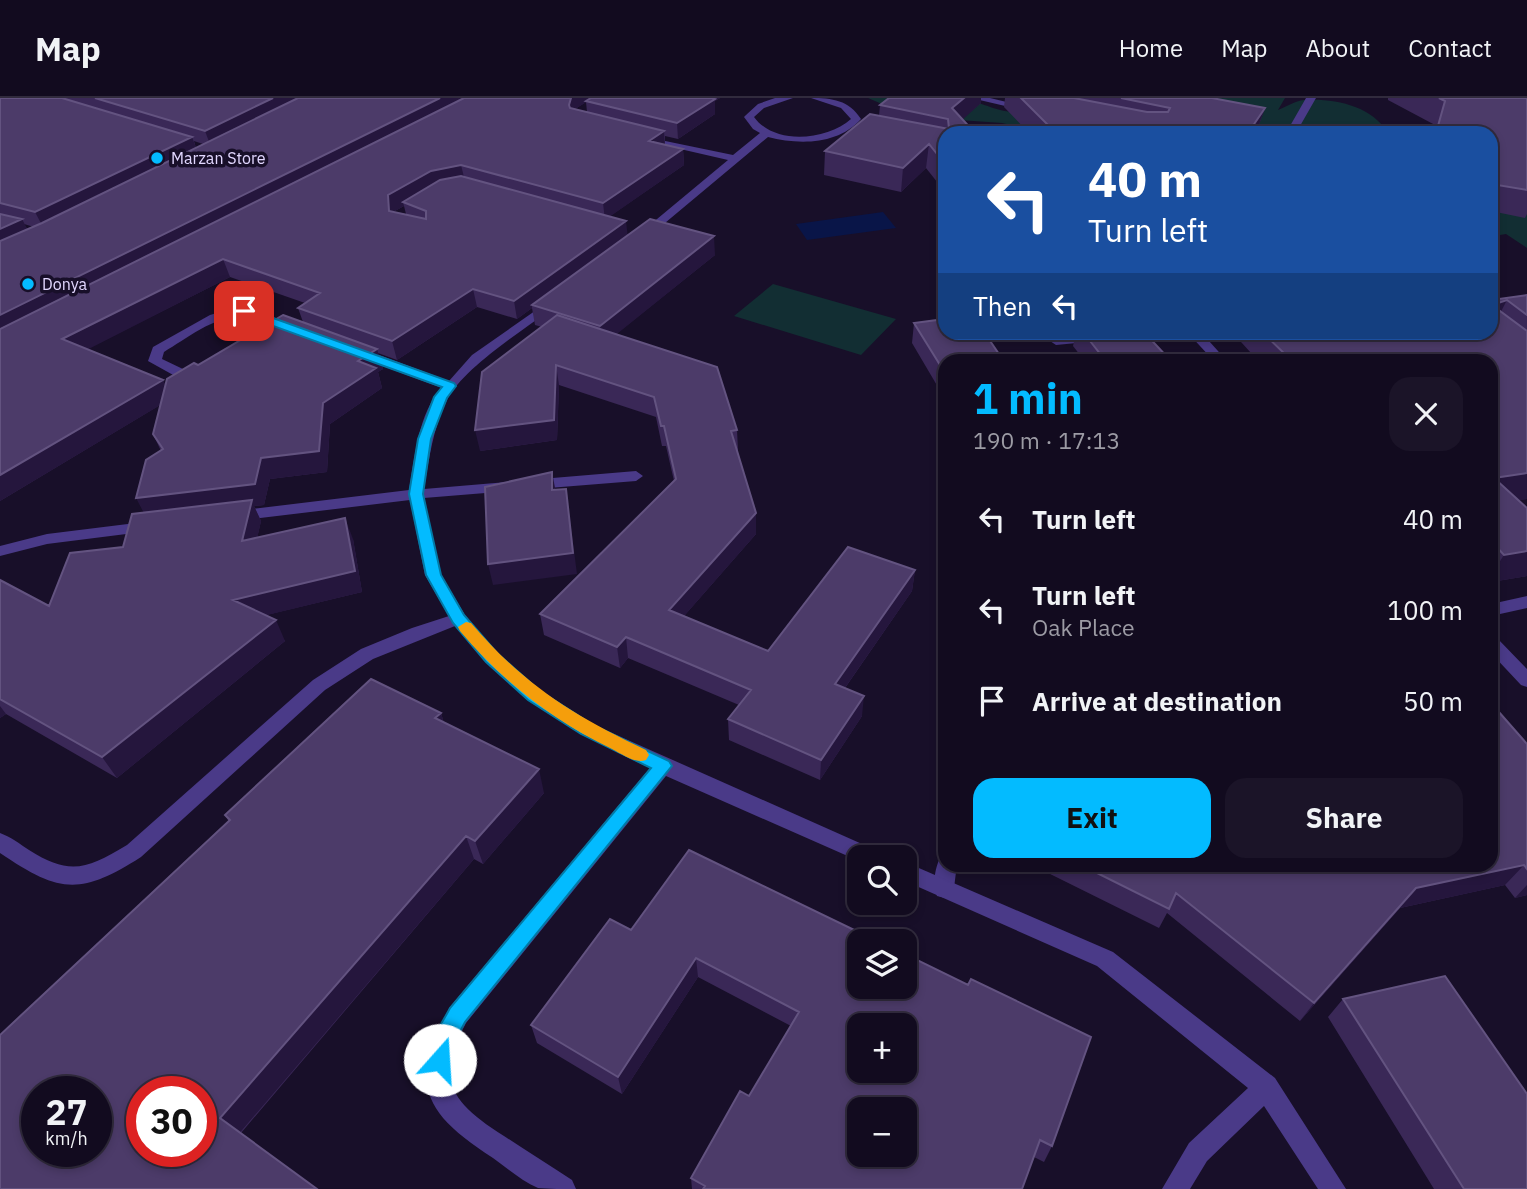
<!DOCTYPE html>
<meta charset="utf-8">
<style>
body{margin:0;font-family:"IBM Plex Sans",sans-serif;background:#1b1428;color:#f1f3f6;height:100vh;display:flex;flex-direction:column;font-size:26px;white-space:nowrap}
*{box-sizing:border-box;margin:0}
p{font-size:23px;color:#9c9ba4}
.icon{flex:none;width:38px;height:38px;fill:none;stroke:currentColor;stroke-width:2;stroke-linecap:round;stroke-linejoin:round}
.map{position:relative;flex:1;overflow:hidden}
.side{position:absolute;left:938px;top:256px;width:560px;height:518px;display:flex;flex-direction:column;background:#120b1f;border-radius:21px;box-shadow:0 4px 10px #0003,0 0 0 2px #312b3d}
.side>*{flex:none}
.hud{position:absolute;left:938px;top:28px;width:560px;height:214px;border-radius:21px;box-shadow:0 4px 10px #0003,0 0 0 2px #312b3d;background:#1a4fa0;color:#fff;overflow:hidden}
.tools{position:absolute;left:847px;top:747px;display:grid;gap:14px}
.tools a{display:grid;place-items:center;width:70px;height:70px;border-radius:14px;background:#120b1f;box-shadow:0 4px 10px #0003,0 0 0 2px #312b3d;font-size:35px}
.speed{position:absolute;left:21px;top:978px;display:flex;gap:14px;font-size:35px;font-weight:700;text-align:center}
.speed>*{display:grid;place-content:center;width:91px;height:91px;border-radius:50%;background:#120b1f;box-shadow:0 4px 10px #0003,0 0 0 2px #312b3d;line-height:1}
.speed small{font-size:18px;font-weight:400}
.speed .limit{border:10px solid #d22;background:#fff;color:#111}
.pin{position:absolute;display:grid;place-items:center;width:60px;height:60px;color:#fff;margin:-30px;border-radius:14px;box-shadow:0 4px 10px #0006}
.me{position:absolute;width:77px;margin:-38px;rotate:19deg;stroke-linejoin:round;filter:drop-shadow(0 0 5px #0008)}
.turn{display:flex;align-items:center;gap:24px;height:147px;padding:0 35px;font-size:32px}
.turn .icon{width:91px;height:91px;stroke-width:2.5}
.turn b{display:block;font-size:49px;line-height:60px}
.then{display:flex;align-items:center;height:66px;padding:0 35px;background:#0003;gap:14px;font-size:26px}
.round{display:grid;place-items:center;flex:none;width:74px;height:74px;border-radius:21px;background:#1b1428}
.summary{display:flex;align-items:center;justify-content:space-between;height:119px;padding:0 35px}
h1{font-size:42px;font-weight:800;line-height:52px;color:#03bbff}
.button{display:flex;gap:14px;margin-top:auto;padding:14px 35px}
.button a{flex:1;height:80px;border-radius:21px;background:#03bbff;color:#111;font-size:28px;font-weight:800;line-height:80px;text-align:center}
.button a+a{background:#1b1428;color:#f1f3f6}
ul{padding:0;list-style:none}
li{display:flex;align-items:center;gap:21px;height:91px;padding:0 35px}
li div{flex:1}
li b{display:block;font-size:26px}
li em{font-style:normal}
header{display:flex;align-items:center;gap:42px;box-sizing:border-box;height:98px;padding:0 35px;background:#120b1f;border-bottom:2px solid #312b3d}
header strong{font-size:33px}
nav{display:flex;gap:38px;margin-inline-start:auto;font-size:24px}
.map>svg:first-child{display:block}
.green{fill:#122e33}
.water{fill:#091548}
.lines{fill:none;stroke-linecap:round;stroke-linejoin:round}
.service{fill:#4a3a88;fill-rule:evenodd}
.minor{fill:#4a3a88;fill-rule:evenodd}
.wall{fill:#3a2857;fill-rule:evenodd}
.shaded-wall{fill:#25163d}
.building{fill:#4c3b69;stroke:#635380;stroke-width:2;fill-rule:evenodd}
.route{fill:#03bbff;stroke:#027aa6;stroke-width:2}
.slow{fill:#f59e0b}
.poi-dot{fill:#03bbff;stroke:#180f29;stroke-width:2.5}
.labels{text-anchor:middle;stroke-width:7;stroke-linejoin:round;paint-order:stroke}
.far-poi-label{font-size:16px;fill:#e2d7ff;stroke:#180f29;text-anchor:start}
</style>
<header>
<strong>Map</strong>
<nav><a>Home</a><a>Map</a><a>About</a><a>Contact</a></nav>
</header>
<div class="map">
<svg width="1527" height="1091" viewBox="0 0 1527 1091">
<rect width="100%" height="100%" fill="#180f29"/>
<path class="green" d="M868,0C901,0 935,0 969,3C988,6 996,14 1017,14L1031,32L1002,25L959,22L882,6Z
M1094,0H1285L1278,12C1286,9 1295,3 1304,2C1335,0 1372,8 1388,35H1067Z
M1527,111V150L1506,136L1494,138L1491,143V113L1525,118Z
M773,186L896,221L861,257L734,218Z"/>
<path class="water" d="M883,114L896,130L807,142L796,126Z"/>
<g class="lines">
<path class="service" d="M971,0H990L1032,10L1027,13Z
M1306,0H1316L1296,35H1286Z
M945,758V766H957L953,798L945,800L937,798C932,787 935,770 940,760Z"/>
<path class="minor" d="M775,0H793L764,10L754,19C775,48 827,42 851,21L841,10L811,0C832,0 849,2 861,21C838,47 799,47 768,39L647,140H639V136L728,62L641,42V38L733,57L760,35L753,31L744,19L746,17L758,6Z
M552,201L558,205L556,208C526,230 463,270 447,302C433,330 429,361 424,391L636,373L643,378L636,383L424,400L441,477L465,517L497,555L540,592L594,627L880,754L883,760H859V763L666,678L466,925C435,984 452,1005 504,1038C527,1053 549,1067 572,1082L576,1091C565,1091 548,1091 538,1090C522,1083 507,1070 493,1060C423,1015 408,986 450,909L650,670C567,631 514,601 455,528L373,561L325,592L141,759C80,798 59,795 0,755V735C11,739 20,746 29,752C70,778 87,771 127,747L313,582L361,551L412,530L449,518L425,477L410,402L236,423L228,418L236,413L409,392C415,359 418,315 442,290L353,257V251H363L449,283L472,257Z
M234,210L256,212L302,231L296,235C280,231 265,221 249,219C219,214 188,240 164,254L162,261L185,272V278H175L148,263L153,249L210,217Z
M1104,234H1155L1149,238L1056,247L1050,243L1056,239Z
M1187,234H1201L1226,262H1213Z
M152,423L158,424L160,428L158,432L47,446L0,458V448L47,436Z
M1527,498V510L1491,518V506Z
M1491,538L1497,540L1527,571V589L1521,587L1491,555Z
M905,764L1113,854L1275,980L1346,1091H1318L1264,1008L1207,1063L1190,1091H1162L1189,1045L1248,990L1097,868L905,783Z"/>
</g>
<path class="wall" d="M0,0H720L715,3V16L678,41L665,38V47L683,51L684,67L610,118L628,137L715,157L616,236L737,332L738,352H737L756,436L684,518L768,553L915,472L912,493L845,590L862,618L820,682L729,642L728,621L739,607L628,560L620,570L544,537L540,516L674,383L666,348H662L656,319L559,287L557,342L480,353L542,229L535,227L532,210L517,221L477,209L397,262L378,255L383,271L378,274L382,290L330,326L327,374L270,381L264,407L254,408L261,423L257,440L353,441L362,494L266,517L285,543L117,680L6,616L0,620V482L49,508L123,449L144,414L161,353L153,336L160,307L0,403ZM586,4L587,14L575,11ZM194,43L203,46L196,50ZM404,108L406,116L393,114ZM24,126L34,129L27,131ZM230,179L305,205L298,210L303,224L198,267L165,287L163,282L87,251Z
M889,0H981V5L945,35V94L926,70L901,94L824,77L825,53L879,18L880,7Z
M1005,0H1212L1265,10L1256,35H1029L1004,9Z
M1388,0H1527V116L1525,120L1491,113V35H1432L1435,27L1388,2Z
M1527,197V401L1518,402L1527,410V478L1491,484V262H1253L1250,259L1251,255L1232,234H1491V202Z
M914,225L945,262V301L912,245Z
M1062,234H1144L1170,262H1084L1073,248L1076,235L1063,236Z
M441,615L444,625L544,695L483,766L474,761L241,1035L0,1091L229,724L225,717Z
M1527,646V797L1515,800L1505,787L1400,810L1300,923L1167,815L1159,830L1042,772L1044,766H1491Z
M689,752L1052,1048L1044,1064L1034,1059L1022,1091H692L691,1080L749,998L791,928L698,879L622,996L537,945L531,927L631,832Z
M1343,901L1527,1091H1434L1328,919Z"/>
<path class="shaded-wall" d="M273,0H309L211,49L205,33Z
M440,0H473L0,240V217Z
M571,0H593L575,11L570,22L569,7Z
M699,0H720L715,3V16L678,41L677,25Z
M964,0H981V5L950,33L952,10Z
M1265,10L1256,35H1248Z
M664,33L665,49L649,43Z
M192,39L198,55L44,131L35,114Z
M929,46L926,70L901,94L903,70Z
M683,51L684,67L605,122L603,105Z
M461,67L465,83L403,104L404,108L393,114L389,113L388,97L431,73Z
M22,121L31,138L0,153V131Z
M626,123L628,140L532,207V210L517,221L514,203Z
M714,138L715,157L602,248L600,228Z
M223,161L230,179L71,260L62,241Z
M473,191L477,209L397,262L392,243Z
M1507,202L1493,229L1492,207Z
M377,251L383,271L378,274L382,290L330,326L327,374L270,381L264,407L254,408L261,423L252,464L147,421L136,400L323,305L358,263Z
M556,267L559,287L557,342L480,353L475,332Z
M163,282L172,300L0,403V377Z
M552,374L556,395L552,392Z
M1527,375V401L1491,406L1494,380Z
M566,391L577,476L493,487L488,466Z
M756,415V436L671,533L669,512Z
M345,420L353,441L362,494L243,523L233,502Z
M1527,453V478L1491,484V477L1504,457Z
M915,472L912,493L833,607L835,586Z
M276,522L285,543L117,680L102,659Z
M626,539L628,560L620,570L617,549Z
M864,598L862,618L820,682L821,662Z
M0,608L6,616L0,620Z
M441,615L448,639L435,620Z
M539,671L544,695L483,766L475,743Z
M466,738L474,761L237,1038L220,1020Z
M1524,767L1505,787L1400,810L1300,923L1314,905L1416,790Z
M1527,787V797L1515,800Z
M696,860L698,879L622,996L618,979Z"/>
<path class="building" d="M0,0H62L192,39L35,114L0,105Z
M95,0H273L205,33Z
M298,0H440L0,217V143L42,125Z
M464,0H571L569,7L570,10L664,33L649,43L683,51L603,105L461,67L431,73L388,97L389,113L426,121V113L403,104L440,82L461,78L626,123L514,203L473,191L392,243L298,210L320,195L223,161L62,241L163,282L0,377V231Z
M591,0H712L715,1L677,25L586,3Z
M889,0H964L952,10L975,35H945V66L929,46L903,70L825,53L870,16L949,31L948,21L880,7Z
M1021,0H1074L1147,14H1168L1170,10L1121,0H1212L1265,10L1248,35H1056Z
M1439,0H1527V92L1491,86V35H1436L1445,3Z
M0,116L22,121L0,131Z
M650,121L714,138L600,228L532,207Z
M1527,197V217L1507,202L1492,207L1527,233V375L1494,380L1527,410V453L1504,457L1491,443V262H1291L1262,234H1491V202Z
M283,217L377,251L358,263L376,270L323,305L319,353L261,360L255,386L136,400L146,362L163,351L153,336L167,281L194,265L198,267Z
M557,217L717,269L737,332L731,333L756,415L669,512L768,553L848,449L915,472L835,586L864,598L821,662L728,621L751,592L626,539L617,549L540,516L676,381L664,328H661L654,299L556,267L554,322L475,332L482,274Z
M945,221V234H984L1003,262H945V275L914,225Z
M1083,234H1144L1170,262H1105Z
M552,374V392L566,391L573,455L488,466L485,389Z
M252,402L242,443L345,420L355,473L233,502L276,522L102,659L0,601V482L49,508L70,455L123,449L132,416Z
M371,581L441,615L435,620L539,671L475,743L466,738L220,1020L317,1091H0V937L230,722L225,717ZM37,994H96V1054H37ZM142,994H201V1054H142Z
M1491,605L1527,646V771L1524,767L1416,790L1314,905L1176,795L1169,811L1079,766H1491Z
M689,752L879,844H859V889H905V856L968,887L971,881L1091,939L1052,1048L1040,1042L1022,1091H703L705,1088L691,1080L740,993L749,998L799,914L696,860L618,979L531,927L610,821L631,832ZM859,928H905V973H859ZM859,1012H905V1057H859Z
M1445,878L1527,996V1091H1464L1343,901Z"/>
<path class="route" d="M240,211H248L454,285L456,288L447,300L431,341L423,396L441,477L464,517L497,555L540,593L593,627L669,663L672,668L465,924L452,949L447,970L440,973L432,970C423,949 441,928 450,910L651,670L581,636L528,602L486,564L453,525L426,477L409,396L418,341L434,299L442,289L240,216Z"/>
<path class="slow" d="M466,524L471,525C524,587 574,618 646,652L649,657L646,662C635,666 622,656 612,651C552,622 503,584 460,533L458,529Z"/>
<g class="poi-dot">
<circle cx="157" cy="60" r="7"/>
<circle cx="28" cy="186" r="7"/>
</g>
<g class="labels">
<g class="far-poi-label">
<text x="171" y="66">Marzan Store</text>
<text x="42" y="192">Donya</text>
</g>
</g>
</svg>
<div class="tools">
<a><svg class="icon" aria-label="search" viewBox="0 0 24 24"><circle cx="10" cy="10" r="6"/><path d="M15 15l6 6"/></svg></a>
<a><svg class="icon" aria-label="layers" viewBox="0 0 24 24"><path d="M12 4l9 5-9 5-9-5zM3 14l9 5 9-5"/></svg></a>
<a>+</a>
<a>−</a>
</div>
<div class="speed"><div>27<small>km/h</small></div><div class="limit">30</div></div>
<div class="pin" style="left:244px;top:213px;background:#d93025"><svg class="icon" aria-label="arrive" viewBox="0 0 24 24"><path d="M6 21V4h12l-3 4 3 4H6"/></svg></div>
<svg class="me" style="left:440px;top:962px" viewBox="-20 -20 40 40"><circle r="19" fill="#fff"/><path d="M0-13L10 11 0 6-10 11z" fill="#03bbff"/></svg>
<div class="hud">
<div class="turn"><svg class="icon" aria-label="left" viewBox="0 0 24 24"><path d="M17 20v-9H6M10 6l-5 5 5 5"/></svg><div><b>40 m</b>Turn left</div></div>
<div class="then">Then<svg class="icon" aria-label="left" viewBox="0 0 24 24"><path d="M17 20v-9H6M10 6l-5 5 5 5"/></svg></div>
</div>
<section class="side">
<div class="summary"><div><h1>1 min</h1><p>190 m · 17:13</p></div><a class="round"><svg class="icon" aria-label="close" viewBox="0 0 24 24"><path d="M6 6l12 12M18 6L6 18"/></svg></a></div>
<ul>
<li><svg class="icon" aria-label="left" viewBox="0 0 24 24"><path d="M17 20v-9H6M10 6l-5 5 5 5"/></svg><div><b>Turn left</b></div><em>40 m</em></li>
<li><svg class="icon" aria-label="left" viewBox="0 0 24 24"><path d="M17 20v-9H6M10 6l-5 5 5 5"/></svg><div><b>Turn left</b><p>Oak Place</p></div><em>100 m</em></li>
<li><svg class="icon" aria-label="arrive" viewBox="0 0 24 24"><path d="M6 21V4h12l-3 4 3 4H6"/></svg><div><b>Arrive at destination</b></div><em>50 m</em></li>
</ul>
<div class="button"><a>Exit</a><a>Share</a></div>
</section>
</div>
